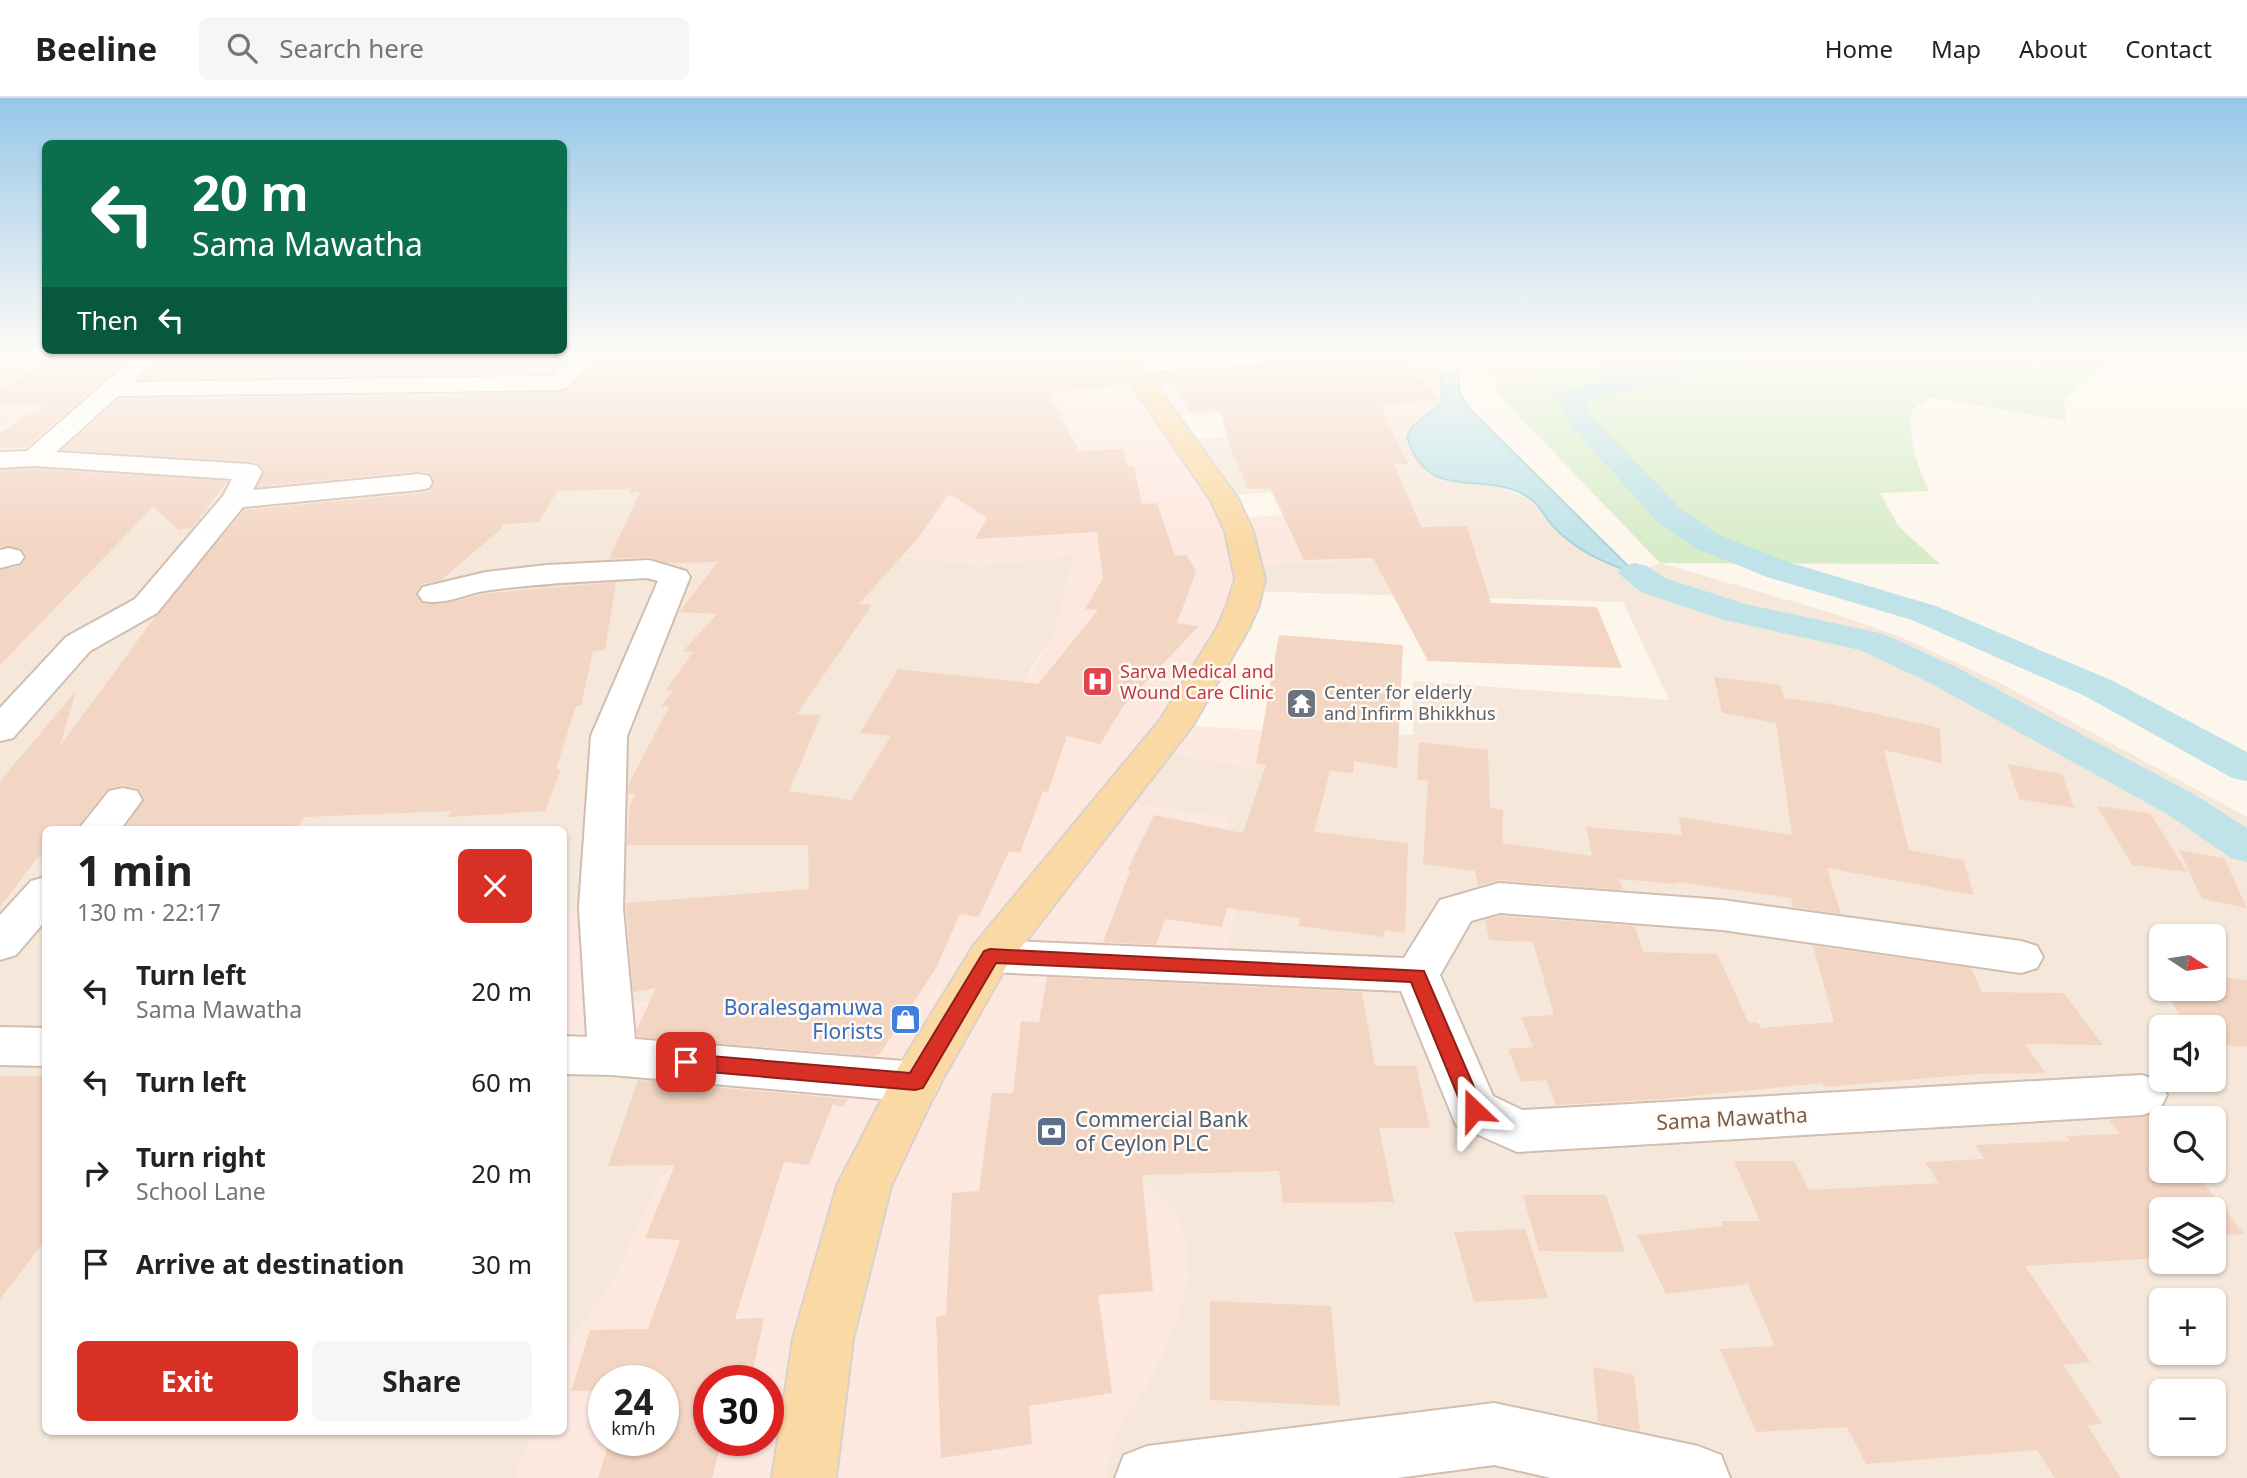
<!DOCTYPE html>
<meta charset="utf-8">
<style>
body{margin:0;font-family:"Noto Sans",sans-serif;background:#f6f6f6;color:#222;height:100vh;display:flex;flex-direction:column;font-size:26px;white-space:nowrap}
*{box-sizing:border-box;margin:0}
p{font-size:23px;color:#767676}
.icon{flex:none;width:38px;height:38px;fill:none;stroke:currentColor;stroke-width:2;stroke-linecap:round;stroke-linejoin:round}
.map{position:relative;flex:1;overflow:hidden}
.side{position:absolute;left:42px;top:728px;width:525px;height:609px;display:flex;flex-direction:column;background:#fff;border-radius:10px;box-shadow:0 2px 5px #0004}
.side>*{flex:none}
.guide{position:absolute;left:42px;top:42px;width:525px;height:214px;border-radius:10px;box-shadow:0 2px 5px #0004;background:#0b6e4f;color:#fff;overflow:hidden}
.needle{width:46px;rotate:102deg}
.controls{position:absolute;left:2149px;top:826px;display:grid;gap:14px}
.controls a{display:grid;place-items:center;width:77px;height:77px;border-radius:10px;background:#fff;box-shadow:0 2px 5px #0004;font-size:35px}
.speed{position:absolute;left:588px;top:1267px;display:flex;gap:14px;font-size:35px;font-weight:700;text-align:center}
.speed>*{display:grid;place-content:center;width:91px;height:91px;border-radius:50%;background:#fff;box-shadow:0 2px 5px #0004;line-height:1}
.speed small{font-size:18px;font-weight:400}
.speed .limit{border:10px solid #d22;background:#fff;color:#111}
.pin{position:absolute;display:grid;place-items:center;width:60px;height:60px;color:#fff;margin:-30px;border-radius:14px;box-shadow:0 4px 10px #0006}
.me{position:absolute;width:77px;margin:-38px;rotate:337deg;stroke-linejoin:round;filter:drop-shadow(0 0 5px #0008)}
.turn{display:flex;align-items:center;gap:24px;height:147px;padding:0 35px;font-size:32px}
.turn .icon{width:91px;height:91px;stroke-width:2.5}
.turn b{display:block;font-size:49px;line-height:60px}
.then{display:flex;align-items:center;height:66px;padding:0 35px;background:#0003;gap:14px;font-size:26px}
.round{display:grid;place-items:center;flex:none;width:74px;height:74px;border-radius:10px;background:#f6f6f6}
.overview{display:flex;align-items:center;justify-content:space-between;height:119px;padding:0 35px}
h1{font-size:42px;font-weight:700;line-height:52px}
.primary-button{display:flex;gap:14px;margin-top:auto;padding:14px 35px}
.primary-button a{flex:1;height:80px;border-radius:10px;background:#d93025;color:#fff;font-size:28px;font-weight:700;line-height:80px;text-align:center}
.primary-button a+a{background:#f6f6f6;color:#222}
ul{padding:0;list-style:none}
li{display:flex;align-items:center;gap:21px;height:91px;padding:0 35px}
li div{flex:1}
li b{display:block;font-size:26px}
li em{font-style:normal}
header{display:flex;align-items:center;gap:42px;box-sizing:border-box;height:98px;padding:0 35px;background:#fff;border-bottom:2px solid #e0e0e0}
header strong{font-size:33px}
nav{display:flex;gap:38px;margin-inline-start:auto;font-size:24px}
.search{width:490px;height:63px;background:#f6f6f6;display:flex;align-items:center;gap:18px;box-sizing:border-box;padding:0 24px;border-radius:10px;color:#767676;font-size:26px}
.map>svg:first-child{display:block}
.residential{fill:#f5e8da;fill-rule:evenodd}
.commercial{fill:#fde8e0;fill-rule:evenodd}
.green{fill:#d8ecc9}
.water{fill:#bfe3e8;stroke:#a5d3da;stroke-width:2}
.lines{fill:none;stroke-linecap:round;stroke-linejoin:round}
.canal{fill:#bfe3e8;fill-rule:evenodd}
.building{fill:#f3d5c3;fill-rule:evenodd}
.street-casing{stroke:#d1beb0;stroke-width:4}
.primary-casing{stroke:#dad1cd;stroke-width:4}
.street{fill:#fff;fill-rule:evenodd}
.primary{fill:#fbd9a5;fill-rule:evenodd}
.route{fill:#d93025;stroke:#8d1f18;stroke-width:2}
.labels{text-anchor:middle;stroke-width:5;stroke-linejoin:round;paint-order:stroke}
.health-label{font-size:18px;fill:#be3a42;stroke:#fffaf3;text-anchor:start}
.worship-label{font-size:18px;fill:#5b616d;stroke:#fffaf3;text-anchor:start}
.near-shop-label{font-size:21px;fill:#366cbe;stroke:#fffaf3;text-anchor:end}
.near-street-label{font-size:21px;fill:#7a5c4d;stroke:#fffaf3}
.near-service-label{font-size:21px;fill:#4e5e75;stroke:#fffaf3;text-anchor:start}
</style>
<header>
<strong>Beeline</strong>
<div class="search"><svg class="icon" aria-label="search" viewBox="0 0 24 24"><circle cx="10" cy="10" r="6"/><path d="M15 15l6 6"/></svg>Search here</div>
<nav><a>Home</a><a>Map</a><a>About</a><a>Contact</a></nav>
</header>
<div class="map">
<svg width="2247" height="1380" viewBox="0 0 2247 1380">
<rect width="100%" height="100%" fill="#fdf6ec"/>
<path class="residential" d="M0,254H670L633,298L680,270L695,254H1028L1031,274L978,468L1074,457L1055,536L1032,569L969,703L686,897L609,911L601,811L564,815V732H46V1334H533L515,1380H0V362L34,360L78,319L16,323L0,332Z
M1345,254H1637L1499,282L1459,271L1446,275L1441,290L1442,305L1412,329L1450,381L1497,389L1532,402L1554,429L1601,464L1635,475L1660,465L1829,514L1901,539L2002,586L2247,719V1380H1105L1114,1335L1146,1289L1170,1240L1189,1181L1135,1077L1128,995L1152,864L1231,826L1238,805L1112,703L1154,653L1275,633L1413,637V583L1669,602L1623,504L1247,493L1249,468L1368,461L1344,412L1308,391L1223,398L1194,340L1308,337L1231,316L1207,263ZM2161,838H2214V891H2161ZM2161,929H2214V982H2161ZM2161,1020H2214V1073H2161ZM2161,1111H2214V1164H2161ZM2161,1202H2214V1255H2161ZM2161,1293H2214V1346H2161Z
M564,957L736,968L683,1071L662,1077L614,1183L564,1252Z"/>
<path class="commercial" d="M1028,254H1220L1225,261L1208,263L1231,316L1167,318L1233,421L1344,412L1368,462L1249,468L1176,627L1275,633L1272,667L1250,670L1154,653L1113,703L1230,719L1217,762L1238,805L1222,870L1152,865L1128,995L1135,1077L1176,1112L1188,1147L1189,1181L1170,1240L1146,1289L1114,1335L1105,1380H515L533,1334H564V1252L614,1183L662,1077L673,1073L706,1009L735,968L564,957V815L601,810L609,911L686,897L887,796L1055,536L1074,458L978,468L869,455L1031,274ZM604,1283H663V1342H604ZM709,1283H768V1342H709Z"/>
<path class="green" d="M1637,254H2115L2110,264L2064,302L2066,323L1930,299L1912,312C1908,343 1916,365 1929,393L1880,395L1899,429L1940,466L1660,465L1495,293L1499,282Z"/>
<path class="water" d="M1459,271V293L1469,310L1635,475C1603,465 1575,452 1552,427C1545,419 1540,408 1532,402C1487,368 1428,409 1407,339L1412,329L1442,305L1441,279Z"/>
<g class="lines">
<path class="canal" d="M1724,254H1765L1762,259L1585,303L1592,319L1679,409L1717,436L1791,465L1936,508L2113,583L2247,654V683L2232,680L2087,599L1912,522L1767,479L1695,450L1657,423L1571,328L1557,299L1561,294Z
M2234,254H2247V261L2237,259Z
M1635,465L1647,468L1665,480L1745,506L1884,536L1956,569L2197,698L2247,730V764L2231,760L2167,716L1930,585L1860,552L1724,522L1641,494L1618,475L1623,468Z"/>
</g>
<path class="building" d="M167,254H525L575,255L551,275L140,281Z
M700,254L882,255L880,267L1026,254H1111L1130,287L1048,293L1079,353L1123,351L1128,368H1134L1142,406L1157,405L1175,458L1187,457L1196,474L1177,525L1199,528L1125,606L1100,646L1067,638L1048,694L1043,693L1020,755L1009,753L979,819L960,816L936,870L880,956L873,958L637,939V931L656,890L633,894L626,805L809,791L808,747H627L630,707L635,696H628V687L669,609L661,608L673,593L666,592L693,554L683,553L717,516L679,514L718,464L667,465L649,459L609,461L640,394L629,395L630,391L557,393L539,424L502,426L501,431L441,482L422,486L415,496L423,506H440L491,495L616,484L605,552L593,553L581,608H576L556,671H561L545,713L448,719L451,713L305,719L299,727L258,732H124L144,701L138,690L122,687L107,691L76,732H46V759H38L0,809V683L76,593L60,648L155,519L244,412L420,395L430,393L434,385L430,375L419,373L257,389L264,373L259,365L250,363L62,352L119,301L558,295L568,292L606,256L696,257ZM949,396L987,420L975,441L1097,434L1103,480L1085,511L1098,512L1038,586L898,571L860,635L891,638L851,702L789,693L821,617L797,616L872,507L859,506L919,439Z
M1358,254H1394L1440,302L1380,307L1408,366H1394L1421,429L1467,428L1491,505L1597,509L1622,570L1428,563L1373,460L1304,462L1270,390L1247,391L1236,360H1233L1220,313L1190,314L1174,284L1159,285L1153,276L1345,264Z
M135,255L26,350L0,351V334L45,307H0V294L49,260Z
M34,371L228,383L192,430L179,432L153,409L0,567V472L21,468L26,460L21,450L0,449V373Z
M1279,537L1403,547L1397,670L1354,663L1353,675L1330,673L1314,734L1408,745L1405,835L1385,832L1384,839L1299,828L1300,820L1227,810L1222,829L1165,821L1156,847L1103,844L1130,773H1127L1154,717L1243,735L1266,667L1256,666Z
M1714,579L1780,587L1784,600L1831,606L1940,630L1942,665L1884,652L1909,752L1963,762L1974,797L1827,770L1841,816L1793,809L1791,800L1677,784V786L1619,781L1623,792L1499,782L1478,788L1475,773L1423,766L1428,683L1417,682L1419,644L1488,652L1490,710L1503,712V745L1592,758L1586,729L1682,737L1679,719L1792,737L1776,625L1722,615Z
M2008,666L2062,676L2074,710L2019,701Z
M2097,708L2150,715L2187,774L2132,767Z
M2179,752L2224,760L2247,810L2202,801Z
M1500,818L1635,828L1643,854L1717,856L1749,925L1757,924L1761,930L1834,924L1813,848L1971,870L1982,894L2064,895L2103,947L2025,946L2046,975L1976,976L1824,989L1822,985L1663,1001L1556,1007L1546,982L1521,984L1508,951L1533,949L1521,919L1554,917L1533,844L1489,842L1485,822Z
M2214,878L2247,882V949L2214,946V929H2186L2166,894L2216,900L2210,891H2214Z
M1047,879L1362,894L1375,968H1416L1430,1030H1379L1394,1104L1283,1105L1279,1073L1142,1077L1153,1193L1098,1197L1112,1295L1029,1308L1032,1346L941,1360L936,1219L946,1217L952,1095L979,1093L992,995H1013L1021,923L1039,924Z
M0,978H46V1141L0,1201Z
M638,982L848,1001L843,1009L833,1006L809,1067L784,1064L735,1221L764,1220L752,1277L709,1278V1342H722L712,1380H598L610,1342H663V1283H604V1292L571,1293L590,1232L648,1231L680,1142L645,1140L675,1067L608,1068Z
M2149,1017L2161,1032V1073H2194L2244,1136L2214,1137V1111H2161V1160L2025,1168L2090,1264L2063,1267L2103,1326L2087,1327L2121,1380H2055L2037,1352L1866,1366L1847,1329L1756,1334L1720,1251L1775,1248L1748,1186L1666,1196L1637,1137L1723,1128L1721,1123H1760L1734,1063H1794L1809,1092L1939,1085L1925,1064L1984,1061L1975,1047L2070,1043L2066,1038L2121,1036L2109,1022Z
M1523,1097H1606L1625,1154L1539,1153Z
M1525,1131L1548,1200L1474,1204L1454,1134Z
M1210,1203L1331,1208L1340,1308L1210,1302Z
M1593,1269L1634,1277L1640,1333L1598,1324Z"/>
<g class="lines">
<defs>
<path id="street" d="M140,254H164L133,284L552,278L580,254H604L566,290L558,292L118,298L56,354L249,366L258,368L262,374L253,392L419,376L429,378L432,384L429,390L419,392L243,409L157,515L90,553L13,640L0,643V610L66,539L135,501L223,398L232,381L34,368L0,370V354L27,353Z
M1244,254H1356L1345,261L1132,275L1121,268L1132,261Z
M9,450L20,453L24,459L20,465L0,470V452Z
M649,462L686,473L690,479L627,638L623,810L635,941L916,964L934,970L941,984L934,998L916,1004L612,977L564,976V938L587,939L579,810L591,638L658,483L647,480C595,483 543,485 491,492C469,494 445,508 423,503L418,496L423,489L486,474L547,467Z
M123,690L137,693L142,702L120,732H78L109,693Z
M46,779V822L16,857L0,862V817L31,783Z
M1499,785L1722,802L2021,843L2037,848L2043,859L2037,870L2021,875L1722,832L1500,815L1471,823L1440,877L1493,998L1522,1012L2142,977L2160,983L2167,997L2160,1011L2142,1017L1517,1054L1456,1027L1401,893L990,874L974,869L968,858L974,847L990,842L1404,860L1440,802Z
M0,929L46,930V968L0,967Z
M1494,1305L1698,1348L1721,1357L1730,1380H1551L1494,1367L1397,1380H1115L1124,1357L1147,1348Z"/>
<path id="primary" d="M1114,254H1136L1161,294L1238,401L1253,433L1265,481L1259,507L1249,530L1193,627L1006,869L937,991L891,1088L853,1241L836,1380H772L793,1241L837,1088L845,1072L898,970L974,847L1160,622L1217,530L1227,507L1235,481L1225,433L1210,401L1138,296Z"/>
</defs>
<use href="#street" class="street-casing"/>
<use href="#primary" class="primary-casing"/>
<use href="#street" class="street"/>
<use href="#primary" class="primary"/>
</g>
<linearGradient id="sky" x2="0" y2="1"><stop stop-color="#97c7e8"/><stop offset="0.57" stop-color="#fefbf6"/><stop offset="1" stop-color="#fefbf6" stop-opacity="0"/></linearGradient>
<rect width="2247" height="447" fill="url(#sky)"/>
<path class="route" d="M990,851L1424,873L1484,1012L1481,1018L1474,1021L1466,1018L1411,884L996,865L923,990L915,992L686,972L679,970L676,964L679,958L686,956L910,975L984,853Z"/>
<defs>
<symbol id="hospital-square" viewBox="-11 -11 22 22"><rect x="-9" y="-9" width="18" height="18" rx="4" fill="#e0444e" stroke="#fffaf3"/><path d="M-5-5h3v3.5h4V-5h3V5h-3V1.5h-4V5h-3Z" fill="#fff"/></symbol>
<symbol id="temple-square" viewBox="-11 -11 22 22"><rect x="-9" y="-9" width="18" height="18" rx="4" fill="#6b7280" stroke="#fffaf3"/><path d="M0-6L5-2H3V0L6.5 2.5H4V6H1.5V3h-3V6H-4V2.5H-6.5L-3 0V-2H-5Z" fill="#fff"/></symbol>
<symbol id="shop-square" viewBox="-11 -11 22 22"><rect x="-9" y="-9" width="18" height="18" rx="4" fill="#3f7fe0" stroke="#fffaf3"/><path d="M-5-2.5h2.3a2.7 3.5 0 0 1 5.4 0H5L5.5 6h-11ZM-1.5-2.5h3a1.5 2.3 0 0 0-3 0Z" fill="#fff"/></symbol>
<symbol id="bank-square" viewBox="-11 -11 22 22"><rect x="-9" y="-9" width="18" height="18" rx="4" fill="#5c6f8a" stroke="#fffaf3"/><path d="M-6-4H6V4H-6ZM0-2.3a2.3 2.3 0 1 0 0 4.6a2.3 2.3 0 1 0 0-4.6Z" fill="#fff"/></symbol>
</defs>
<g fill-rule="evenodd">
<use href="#hospital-square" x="1080" y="566" width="35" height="35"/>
<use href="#temple-square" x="1284" y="588" width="35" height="35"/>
<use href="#shop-square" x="888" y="904" width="35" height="35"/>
<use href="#bank-square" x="1034" y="1016" width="35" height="35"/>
</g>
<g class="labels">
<g class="health-label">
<text x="1120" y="580">Sarva Medical and<tspan x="1120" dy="21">Wound Care Clinic</tspan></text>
</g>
<g class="worship-label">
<text x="1324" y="601">Center for elderly<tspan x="1324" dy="21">and Infirm Bhikkhus</tspan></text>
</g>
<g class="near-shop-label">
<text x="883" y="917">Boralesgamuwa<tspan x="883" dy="24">Florists</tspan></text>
</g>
<g class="near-street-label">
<text transform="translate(1732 1021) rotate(-3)" y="7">Sama Mawatha</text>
</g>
<g class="near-service-label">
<text x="1075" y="1029">Commercial Bank<tspan x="1075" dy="24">of Ceylon PLC</tspan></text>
</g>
</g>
</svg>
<div class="controls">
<a><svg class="needle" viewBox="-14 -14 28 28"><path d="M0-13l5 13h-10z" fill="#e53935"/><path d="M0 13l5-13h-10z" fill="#767676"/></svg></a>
<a><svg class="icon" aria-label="sound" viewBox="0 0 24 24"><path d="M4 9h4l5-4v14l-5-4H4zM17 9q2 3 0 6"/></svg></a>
<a><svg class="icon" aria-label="search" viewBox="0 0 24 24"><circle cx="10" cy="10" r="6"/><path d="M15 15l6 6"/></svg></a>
<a><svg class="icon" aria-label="layers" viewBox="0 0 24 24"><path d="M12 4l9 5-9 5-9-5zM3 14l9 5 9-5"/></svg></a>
<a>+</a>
<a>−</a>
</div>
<div class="speed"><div>24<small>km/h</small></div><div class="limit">30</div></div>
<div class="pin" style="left:686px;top:964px;background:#d93025"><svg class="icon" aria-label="arrive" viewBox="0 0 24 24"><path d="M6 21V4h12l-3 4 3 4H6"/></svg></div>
<svg class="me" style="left:1474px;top:1012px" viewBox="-20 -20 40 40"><path d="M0-17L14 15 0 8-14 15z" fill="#d93025" stroke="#fff" stroke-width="4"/></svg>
<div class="guide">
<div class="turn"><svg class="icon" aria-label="left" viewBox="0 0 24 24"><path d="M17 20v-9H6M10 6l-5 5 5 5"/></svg><div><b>20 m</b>Sama Mawatha</div></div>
<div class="then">Then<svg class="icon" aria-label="left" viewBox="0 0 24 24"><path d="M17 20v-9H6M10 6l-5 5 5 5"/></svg></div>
</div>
<section class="side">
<div class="overview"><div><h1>1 min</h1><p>130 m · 22:17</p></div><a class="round" style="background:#d93025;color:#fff"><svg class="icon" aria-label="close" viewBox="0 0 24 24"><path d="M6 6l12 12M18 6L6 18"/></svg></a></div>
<ul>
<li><svg class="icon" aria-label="left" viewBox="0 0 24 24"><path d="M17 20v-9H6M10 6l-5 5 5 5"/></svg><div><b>Turn left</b><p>Sama Mawatha</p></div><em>20 m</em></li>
<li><svg class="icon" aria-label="left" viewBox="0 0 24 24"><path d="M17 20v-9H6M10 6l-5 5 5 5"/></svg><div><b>Turn left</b></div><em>60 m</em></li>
<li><svg class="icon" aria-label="right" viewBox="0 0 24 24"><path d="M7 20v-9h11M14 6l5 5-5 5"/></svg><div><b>Turn right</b><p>School Lane</p></div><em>20 m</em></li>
<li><svg class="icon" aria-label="arrive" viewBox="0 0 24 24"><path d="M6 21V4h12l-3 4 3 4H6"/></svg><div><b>Arrive at destination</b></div><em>30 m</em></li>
</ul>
<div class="primary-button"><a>Exit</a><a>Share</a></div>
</section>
</div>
